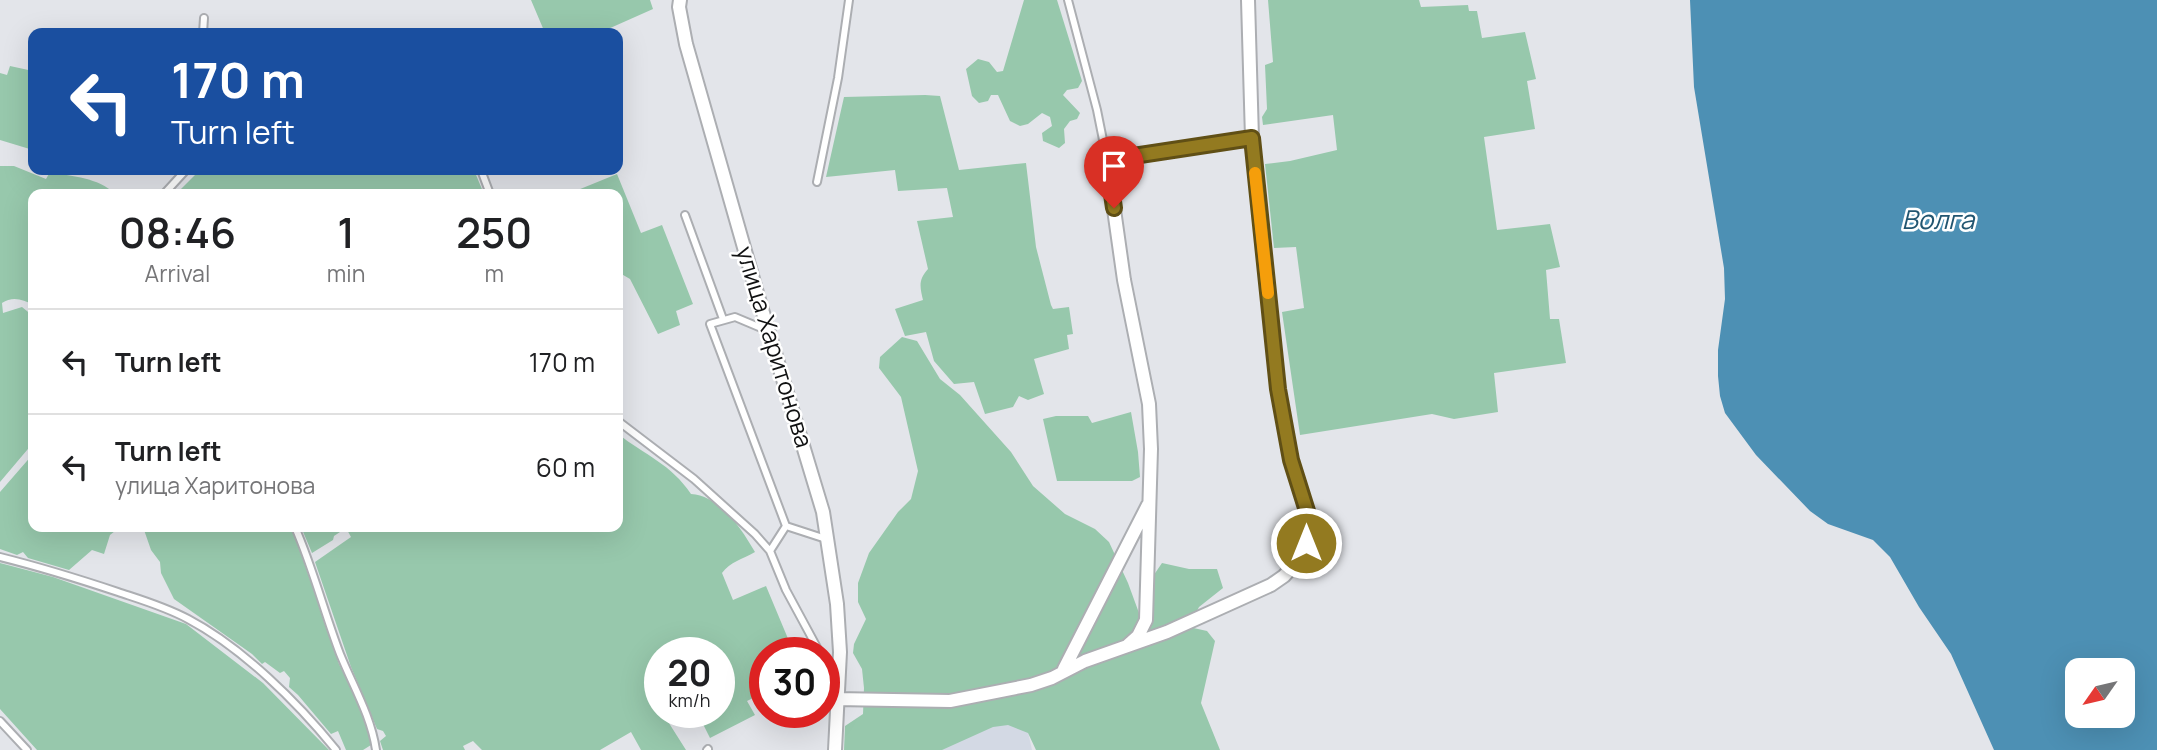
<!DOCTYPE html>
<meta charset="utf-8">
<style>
body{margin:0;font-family:Manrope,sans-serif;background:#f2f2f2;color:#202124;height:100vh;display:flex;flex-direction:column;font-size:26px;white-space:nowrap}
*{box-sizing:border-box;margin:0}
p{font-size:23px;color:#757577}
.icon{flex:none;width:38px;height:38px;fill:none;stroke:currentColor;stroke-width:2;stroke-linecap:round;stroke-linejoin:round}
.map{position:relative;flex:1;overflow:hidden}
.side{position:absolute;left:28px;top:189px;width:595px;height:343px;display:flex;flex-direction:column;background:#fff;border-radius:14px;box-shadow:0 7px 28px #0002}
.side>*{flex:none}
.guide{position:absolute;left:28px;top:28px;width:595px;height:147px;border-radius:14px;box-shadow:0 7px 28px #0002;background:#1a4fa0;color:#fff;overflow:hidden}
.needle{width:46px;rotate:236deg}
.fabs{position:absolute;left:2065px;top:658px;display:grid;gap:14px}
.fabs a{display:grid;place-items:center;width:70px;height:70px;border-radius:14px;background:#fff;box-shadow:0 7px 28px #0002;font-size:35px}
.speed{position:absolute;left:644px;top:637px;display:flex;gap:14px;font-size:35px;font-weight:700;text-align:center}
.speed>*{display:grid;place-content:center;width:91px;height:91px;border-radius:50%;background:#fff;box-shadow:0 7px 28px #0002;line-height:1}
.speed small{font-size:18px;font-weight:400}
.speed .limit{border:10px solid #d22;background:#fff;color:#111}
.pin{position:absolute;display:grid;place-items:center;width:60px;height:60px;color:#fff;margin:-72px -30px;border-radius:50% 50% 50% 0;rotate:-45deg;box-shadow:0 0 7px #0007}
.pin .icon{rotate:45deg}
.me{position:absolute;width:77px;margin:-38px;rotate:0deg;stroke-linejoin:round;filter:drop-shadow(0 0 5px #0008)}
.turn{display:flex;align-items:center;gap:24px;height:147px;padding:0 28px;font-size:32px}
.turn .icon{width:91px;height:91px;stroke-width:2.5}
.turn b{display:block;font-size:49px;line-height:60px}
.eta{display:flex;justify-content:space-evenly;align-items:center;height:119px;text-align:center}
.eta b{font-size:42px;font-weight:600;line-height:49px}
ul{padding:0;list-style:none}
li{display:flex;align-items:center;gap:21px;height:105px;padding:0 28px;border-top:2px solid #e0e0e0}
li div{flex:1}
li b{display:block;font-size:26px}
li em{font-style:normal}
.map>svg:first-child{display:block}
.built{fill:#d3d9e4}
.green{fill:#97c8ac}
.water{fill:#4d90b4;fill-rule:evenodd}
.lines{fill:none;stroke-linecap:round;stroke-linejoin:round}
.lane-casing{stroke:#acaeb2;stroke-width:10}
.street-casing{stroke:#acaeb2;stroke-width:16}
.lane{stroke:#fff;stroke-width:6}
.street{stroke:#fff;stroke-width:12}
.route-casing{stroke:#604f15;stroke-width:18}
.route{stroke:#937a20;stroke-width:12}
.slow{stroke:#f59e0b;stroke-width:12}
.labels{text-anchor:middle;stroke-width:5;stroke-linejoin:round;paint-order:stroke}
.street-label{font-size:24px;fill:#101112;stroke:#fff}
.water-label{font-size:26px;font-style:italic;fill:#225671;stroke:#fff}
</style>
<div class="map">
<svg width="2157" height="750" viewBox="0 0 2157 750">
<rect width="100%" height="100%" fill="#e3e5ea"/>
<path class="built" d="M1023,710L1032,750H917Z"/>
<path class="green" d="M531,0H650L653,9L599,33H545Z
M1024,0H1057L1082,81L1078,88L1067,90L1063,95L1080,113L1077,119L1070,121L1064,129L1065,143L1059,148L1043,141L1042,133L1052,126L1050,117L1042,113L1028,124L1020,126L1010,121L998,95H991L988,101L979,103L972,96L966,69L978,59L989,62L997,72L1003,71Z
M1268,0H1419L1421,7L1468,5L1469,11H1477L1482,38L1525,32L1536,79L1527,81L1535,129L1484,137L1497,230L1550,224L1560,267L1546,270L1550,319H1559L1566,363L1494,373L1498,412L1454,419L1432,414L1300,435L1282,312L1304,308L1296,247L1274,248L1265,164L1290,161L1337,150L1333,115L1263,125L1262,117L1267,109L1265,65L1273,62Z
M10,66L33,71V150L0,140V73L7,75Z
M925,95L940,96L959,170L1026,163L1036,247L1051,305L1053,309L1069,307L1073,334L1067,335L1069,349L1034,359L1044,394L1028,400L1019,396L1013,407L985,414L974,382L954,384L934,361L926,332L905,336L895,309L923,300C920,287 918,280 928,269L917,221L953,217L947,188L898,191L895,170L826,177L844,97Z
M0,166H14L46,179L50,172C75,177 96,177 116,194H33V305C23,299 12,296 2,303L3,313L22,307L33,316V443L0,482Z
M200,170H474L484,194H176Z
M617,174L641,233L662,225L693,304L676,311L680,325L658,334L630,279L618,272V194H568Z
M902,337L917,341L940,379L960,395L1011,452L1033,486L1065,514L1095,529L1109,542L1128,583L1139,613L1147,585L1162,563L1189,569H1217L1223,588L1199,607L1189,627L1207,631L1215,641L1201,703L1220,750H1036L1028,733L1008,725L993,727L942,750H844L845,726L863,714L864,688L862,669L853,653L854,644L866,619L858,602V583L869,553L898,512L911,499L918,471L901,397L879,368L880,357Z
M1131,412L1138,452L1140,477L1132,481H1057L1043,419L1056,416H1088L1092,423Z
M618,434C645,455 671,464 691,494C720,496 741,528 755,552C743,559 730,562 722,573L733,600L766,586L794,653H765V692L747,701L755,715L710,738L697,712H719V653H660V712H681L667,720L686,750H641L631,732L600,750H482L473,741L463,746L465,750H383L380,741L386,736L383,731L377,729L351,667L315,562L351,537L346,528L334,536L333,540L312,553L301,527H618Z
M33,454V527H120L110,535L104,554L92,550L69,570L28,558L23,552L17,555L0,549V492Z
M143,527H292L339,664L355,695L368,728L371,745L363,750H346L338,731L331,734L298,695L289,687L290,678L284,671L280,673L265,662L262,664L252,654L174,599L161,573L160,562L151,550Z
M0,563L53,577L186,624L263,683L329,750H37L0,709Z"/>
<path class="water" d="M1690,0H2157V750H1994L1951,654L1919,607L1890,557L1873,540L1828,524L1810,511L1756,455L1725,413L1720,396L1718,376V350L1725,299L1724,268L1694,87ZM2077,670H2123V716H2077Z"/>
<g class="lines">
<defs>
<path id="lane" d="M1068,0L1097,110L1107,160L1252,138
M203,33L204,18
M481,170L490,194
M817,182L838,78L849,0
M164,194L186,170
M685,215L723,319
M766,330L735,317L710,324L786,526L826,539
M618,421L694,479L755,534L770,551L786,590L820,653
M295,527C313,568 324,612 340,654C353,686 371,716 376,750
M770,551L786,526
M0,557C40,567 79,579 118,592C142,600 166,607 188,619C243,648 298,703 336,750
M824,661L836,683
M0,721L27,750
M707,750L708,749"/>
<path id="street" d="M680,0L679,7L686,44L757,293L823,512L837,604L840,652L835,750
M1107,160L1124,280L1149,404L1151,449L1146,620L1138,636L1128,645
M1064,669L1148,505
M836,699L950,701L1031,685L1052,678L1085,661L1167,632L1271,585L1284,576L1298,560L1306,543L1308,522L1307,511L1291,460L1278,389L1252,138L1248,0"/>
</defs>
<use href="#lane" class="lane-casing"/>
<use href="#street" class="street-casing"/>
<use href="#lane" class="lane"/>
<use href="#street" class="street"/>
</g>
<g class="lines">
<defs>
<path id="route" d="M1114,208L1107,160L1252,138L1278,389L1291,460L1307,511L1306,543"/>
</defs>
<use href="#route" class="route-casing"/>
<use href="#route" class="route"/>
<path class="slow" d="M1255,173L1268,293"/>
</g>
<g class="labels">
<g class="street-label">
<text transform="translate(774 347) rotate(73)" y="8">улица Харитонова</text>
</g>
<g class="water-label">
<text x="1938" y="229">Волга</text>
</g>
</g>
</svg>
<div class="fabs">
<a><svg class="needle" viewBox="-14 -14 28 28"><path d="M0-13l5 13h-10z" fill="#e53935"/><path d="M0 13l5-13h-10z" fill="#757577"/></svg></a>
</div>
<div class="speed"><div>20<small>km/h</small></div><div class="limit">30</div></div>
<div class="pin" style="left:1114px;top:208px;background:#d93025"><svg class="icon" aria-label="arrive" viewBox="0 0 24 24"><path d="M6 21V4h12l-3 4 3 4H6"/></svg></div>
<svg class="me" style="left:1306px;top:543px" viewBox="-20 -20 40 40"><circle r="17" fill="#937a20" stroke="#fff" stroke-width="3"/><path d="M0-11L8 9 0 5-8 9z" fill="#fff"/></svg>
<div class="guide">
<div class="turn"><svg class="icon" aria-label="left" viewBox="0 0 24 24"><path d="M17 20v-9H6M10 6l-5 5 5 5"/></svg><div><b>170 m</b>Turn left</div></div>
</div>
<section class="side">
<div class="eta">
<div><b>08:46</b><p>Arrival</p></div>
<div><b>1</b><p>min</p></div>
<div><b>250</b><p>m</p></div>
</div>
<ul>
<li><svg class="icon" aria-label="left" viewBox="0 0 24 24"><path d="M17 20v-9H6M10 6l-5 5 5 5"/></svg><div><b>Turn left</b></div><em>170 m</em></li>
<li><svg class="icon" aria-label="left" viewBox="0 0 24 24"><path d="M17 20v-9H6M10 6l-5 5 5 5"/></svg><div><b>Turn left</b><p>улица Харитонова</p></div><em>60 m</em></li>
</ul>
</section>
</div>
